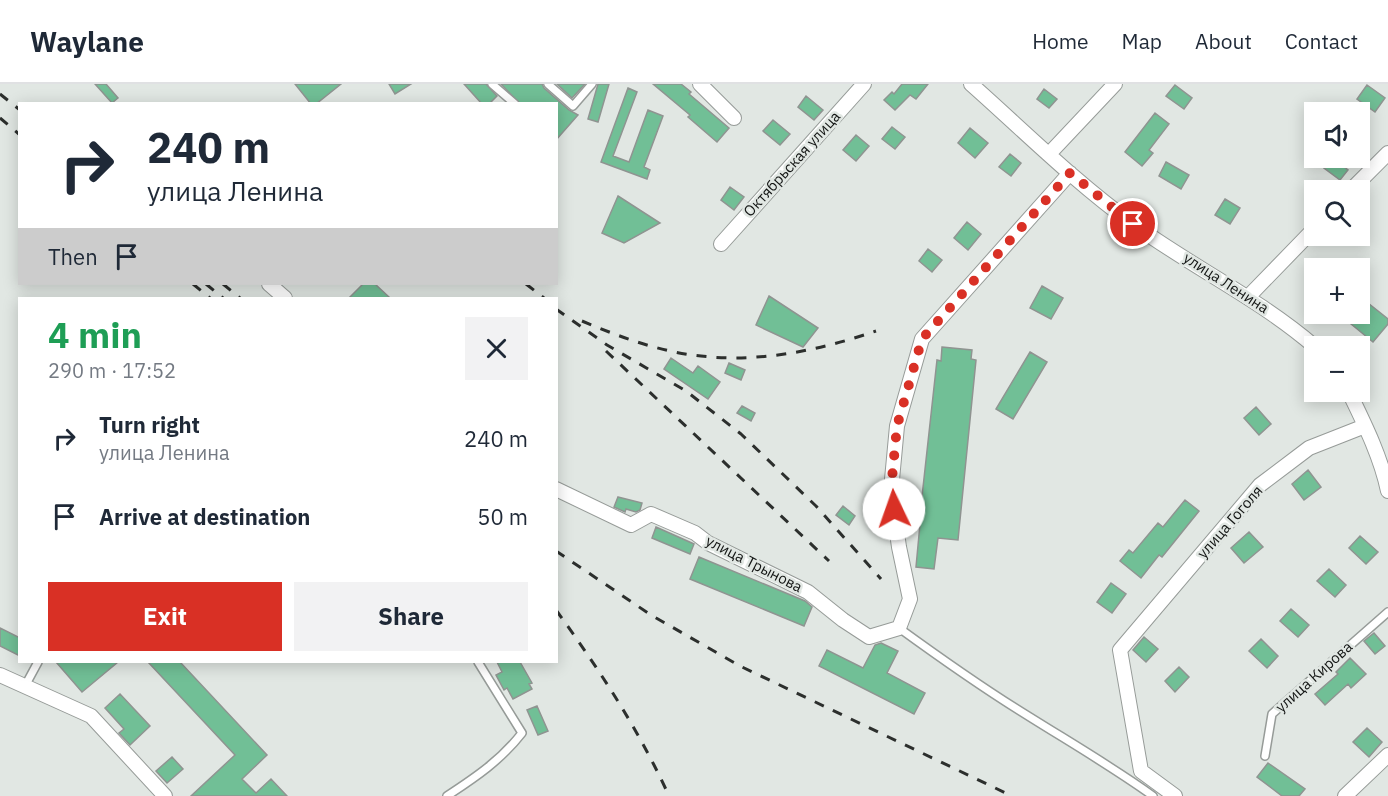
<!DOCTYPE html>
<meta charset="utf-8">
<style>
body{margin:0;font-family:"IBM Plex Sans",sans-serif;background:#f2f2f3;color:#1f2937;height:100vh;display:flex;flex-direction:column;font-size:22px;white-space:nowrap}
*{box-sizing:border-box;margin:0}
p{font-size:20px;color:#747a83}
.icon{flex:none;width:33px;height:33px;fill:none;stroke:currentColor;stroke-width:2;stroke-linecap:round;stroke-linejoin:round}
.map{position:relative;flex:1;overflow:hidden}
.details{position:absolute;left:18px;top:213px;width:540px;height:366px;display:flex;flex-direction:column;background:#fff;border-radius:0px;box-shadow:0 3px 15px #0003}
.details>*{flex:none}
.hud{position:absolute;left:18px;top:18px;width:540px;height:183px;border-radius:0px;box-shadow:0 3px 15px #0003;background:#fff;color:#1f2937;overflow:hidden}
.buttons{position:absolute;left:1304px;top:18px;display:grid;gap:12px}
.buttons a{display:grid;place-items:center;width:66px;height:66px;border-radius:0px;background:#fff;box-shadow:0 3px 15px #0003;font-size:30px}
.pin{position:absolute;display:grid;place-items:center;width:51px;height:51px;color:#fff;margin:-26px;border:3px solid #fff;border-radius:50%;box-shadow:0 2px 6px #0007}
.me{position:absolute;width:66px;margin:-33px;rotate:357deg;stroke-linejoin:round;filter:drop-shadow(0 0 4px #0008)}
.turn{display:flex;align-items:center;gap:21px;height:126px;padding:0 30px;font-size:27px}
.turn .icon{width:78px;height:78px;stroke-width:2.5}
.turn b{display:block;font-size:42px;line-height:51px}
.then{display:flex;align-items:center;height:57px;padding:0 30px;background:#0003;gap:12px;font-size:22px}
.round{display:grid;place-items:center;flex:none;width:63px;height:63px;border-radius:0px;background:#f2f2f3}
.head{display:flex;align-items:center;justify-content:space-between;height:102px;padding:0 30px}
h1{font-size:36px;font-weight:800;line-height:45px;color:#1e9e55}
.primary-button{display:flex;gap:12px;margin-top:auto;padding:12px 30px}
.primary-button a{flex:1;height:69px;border-radius:0px;background:#d93025;color:#fff;font-size:24px;font-weight:800;line-height:69px;text-align:center}
.primary-button a+a{background:#f2f2f3;color:#1f2937}
ul{padding:0;list-style:none}
li{display:flex;align-items:center;gap:18px;height:78px;padding:0 30px}
li div{flex:1}
li b{display:block;font-size:22px}
li em{font-style:normal}
header{display:flex;align-items:center;gap:36px;box-sizing:border-box;height:84px;padding:0 30px;background:#fff;border-bottom:2px solid #e0e1e3}
header strong{font-size:28px}
nav{display:flex;gap:33px;margin-inline-start:auto;font-size:21px}
.map>svg:first-child{display:block}
.building{fill:#71bf96;stroke:#8f9491;stroke-width:1.5}
.lines{fill:none;stroke-linecap:round;stroke-linejoin:round}
.lane-casing{stroke:#969b98;stroke-width:10}
.street-casing{stroke:#969b98;stroke-width:16}
.lane{stroke:#fff;stroke-width:7}
.street{stroke:#fff;stroke-width:14}
.rail{stroke:#2c2f2d;stroke-width:3;stroke-dasharray:10 10;stroke-linecap:butt}
.route{stroke:#d93025;stroke-width:10;stroke-dasharray:0 18}
.labels{text-anchor:middle;stroke-width:5;stroke-linejoin:round;paint-order:stroke}
.street-label{font-size:15px;fill:#131514;stroke:#e1e7e3}
</style>
<header>
<strong>Waylane</strong>
<nav><a>Home</a><a>Map</a><a>About</a><a>Contact</a></nav>
</header>
<div class="map">
<svg width="1388" height="712" viewBox="0 0 1388 712">
<rect width="100%" height="100%" fill="#e1e7e3"/>
<path class="building" d="M95,0H106L118,14L112,19Z
M295,0H341L316,20H311Z
M389,0H411L395,10Z
M464,0H486L497,12L489,20H482Z
M501,0H542L544,4L569,26L578,31L556,56V20H520Z
M557,0H585L572,14Z
M598,0H609L598,38L588,35Z
M653,0H681L691,8L689,10L729,44L717,58L688,33L690,31Z
M902,0H928L916,15L910,11L895,26L884,16L892,8L894,10Z
M1175,1L1192,14L1184,25L1166,12Z
M1367,1L1385,14L1375,28L1357,15Z
M628,4L637,8L613,72L629,78L648,26L663,32L644,83L650,86L647,95L601,78Z
M1044,5L1057,15L1049,24L1037,15Z
M806,12L823,26L814,36L798,23Z
M1155,29L1169,40L1149,66L1153,69L1142,82L1125,68Z
M773,36L790,50L780,61L763,47Z
M892,43L905,53L895,65L882,55Z
M970,44L988,59L975,74L958,59Z
M856,51L869,62L856,77L843,66Z
M1010,70L1021,79L1011,92L999,83Z
M1332,74L1348,86L1340,96L1324,84Z
M1166,78L1189,91L1181,105L1159,92Z
M730,103L744,113L734,126L721,116Z
M618,112L660,139L624,159L602,149Z
M1225,115L1240,124L1230,140L1215,131Z
M967,138L981,150L968,166L954,154Z
M928,165L942,176L932,188L919,177Z
M363,200H375L390,214H349Z
M1042,202L1063,214L1051,235L1030,224Z
M769,212L818,244L803,263L756,241Z
M1368,219L1388,235V240L1373,258L1351,240Z
M942,263L972,266L971,275L976,276L958,456L938,454L934,485L916,483L920,440H919L937,276L941,277Z
M1030,268L1047,278L1013,335L996,325Z
M671,274L693,289L698,282L720,298L708,315L664,285Z
M729,279L745,286L741,296L725,289Z
M742,322L755,329L751,337L737,329Z
M1256,323L1271,340L1259,351L1244,334Z
M1308,386L1321,403L1304,416L1292,400Z
M618,413L642,419L640,426L636,428L626,425L625,428L614,423Z
M1185,416L1199,427L1162,473L1159,471L1141,494L1120,477L1129,466L1133,469L1158,439L1163,443Z
M843,422L855,432L849,441L836,431Z
M656,443L694,460L690,470L652,454Z
M1249,448L1263,463L1244,479L1231,464Z
M1360,452L1378,468L1366,480L1349,464Z
M699,473L805,517L812,523L804,542L690,495Z
M1329,485L1346,501L1335,513L1317,497Z
M1111,499L1126,510L1112,529L1097,518Z
M1291,525L1309,541L1298,553L1280,537Z
M0,544L20,554V572L0,562Z
M1374,549L1385,562L1375,570L1364,557Z
M1144,553L1158,565L1146,578L1133,566Z
M1261,555L1278,572L1267,584L1249,567Z
M881,559L898,567L887,589L925,609L914,630L819,582L827,566L863,584L875,561Z
M1350,574L1366,590L1351,604L1348,600L1325,621L1315,610L1338,590L1336,588Z
M56,578H118L82,608Z
M148,578H180L267,671L242,695L256,709L271,695L287,712H191L235,671Z
M497,578H520L532,599L529,600L532,605L513,615L507,604L504,606L496,591L502,588Z
M1179,583L1189,593L1175,608L1165,597Z
M120,610L150,642L130,661L119,649L124,645L105,624Z
M537,622L548,647L538,651L527,626Z
M1367,644L1382,658L1369,673L1353,658Z
M172,673L183,685L167,699L156,687Z
M1268,679L1305,705L1299,712H1282L1257,693Z"/>
<g class="lines">
<defs>
<path id="lane" d="M492,0L515,20
M548,0L573,22L592,0
M899,544C943,576 987,607 1033,635C1073,660 1114,684 1153,712
M25,602L38,578
M1265,672L1272,630L1388,528
M447,712C476,693 501,676 522,649L478,578"/>
<path id="street" d="M700,0L734,34
M971,0C1024,47 1075,98 1133,140C1192,183 1258,214 1314,262
M1049,70L1115,0
M1351,106L1388,69
M721,160L864,0
M269,200L285,214
M1248,213L1314,145
M1349,308C1364,339 1381,373 1388,407
M556,405L631,441L651,430L695,449L708,459L808,508L843,536L869,553L899,544L910,515L899,463L891,406L897,342L922,255L1070,89
M0,591L91,632L165,712
M1175,712L1141,687L1120,566L1260,401L1309,364L1365,342
M1345,712L1388,671"/>
</defs>
<use href="#lane" class="lane-casing"/>
<use href="#street" class="street-casing"/>
<use href="#lane" class="lane"/>
<use href="#street" class="street"/>
<path class="rail" d="M0,10L20,26
M0,34L20,51
M193,200L210,214
M206,200L223,214
M223,200L240,214
M526,200L544,214
M556,225L607,261L686,307L741,350L816,422L881,495
M582,237C620,253 660,268 701,272C759,279 821,266 876,247
M606,267L829,477
M556,467L651,531L740,582L1012,712
M556,526C599,585 639,646 669,712"/>
</g>
<g class="lines">
<path class="route" d="M894,425L891,405L897,342L922,255L1070,89L1133,140"/>
</g>
<g class="labels">
<g class="street-label">
<text transform="translate(792 80) rotate(-48)" y="5">Октябрьская улица</text>
<text transform="translate(1226 199) rotate(33)" y="5">улица Ленина</text>
<text transform="translate(1230 438) rotate(-49)" y="5">улица Гоголя</text>
<text transform="translate(754 480) rotate(27)" y="5">улица Трынова</text>
<text transform="translate(1314 593) rotate(-42)" y="5">улица Кирова</text>
</g>
</g>
</svg>
<div class="buttons">
<a><svg class="icon" aria-label="sound" viewBox="0 0 24 24"><path d="M4 9h4l5-4v14l-5-4H4zM17 9q2 3 0 6"/></svg></a>
<a><svg class="icon" aria-label="search" viewBox="0 0 24 24"><circle cx="10" cy="10" r="6"/><path d="M15 15l6 6"/></svg></a>
<a>+</a>
<a>−</a>
</div>
<div class="pin" style="left:1133px;top:140px;background:#d93025"><svg class="icon" aria-label="arrive" viewBox="0 0 24 24"><path d="M6 21V4h12l-3 4 3 4H6"/></svg></div>
<svg class="me" style="left:894px;top:425px" viewBox="-20 -20 40 40"><circle r="19" fill="#fff"/><path d="M0-13L10 11 0 6-10 11z" fill="#d93025"/></svg>
<div class="hud">
<div class="turn"><svg class="icon" aria-label="right" viewBox="0 0 24 24"><path d="M7 20v-9h11M14 6l5 5-5 5"/></svg><div><b>240 m</b>улица Ленина</div></div>
<div class="then">Then<svg class="icon" aria-label="arrive" viewBox="0 0 24 24"><path d="M6 21V4h12l-3 4 3 4H6"/></svg></div>
</div>
<section class="details">
<div class="head"><div><h1>4 min</h1><p>290 m · 17:52</p></div><a class="round"><svg class="icon" aria-label="close" viewBox="0 0 24 24"><path d="M6 6l12 12M18 6L6 18"/></svg></a></div>
<ul>
<li><svg class="icon" aria-label="right" viewBox="0 0 24 24"><path d="M7 20v-9h11M14 6l5 5-5 5"/></svg><div><b>Turn right</b><p>улица Ленина</p></div><em>240 m</em></li>
<li><svg class="icon" aria-label="arrive" viewBox="0 0 24 24"><path d="M6 21V4h12l-3 4 3 4H6"/></svg><div><b>Arrive at destination</b></div><em>50 m</em></li>
</ul>
<div class="primary-button"><a>Exit</a><a>Share</a></div>
</section>
</div>
